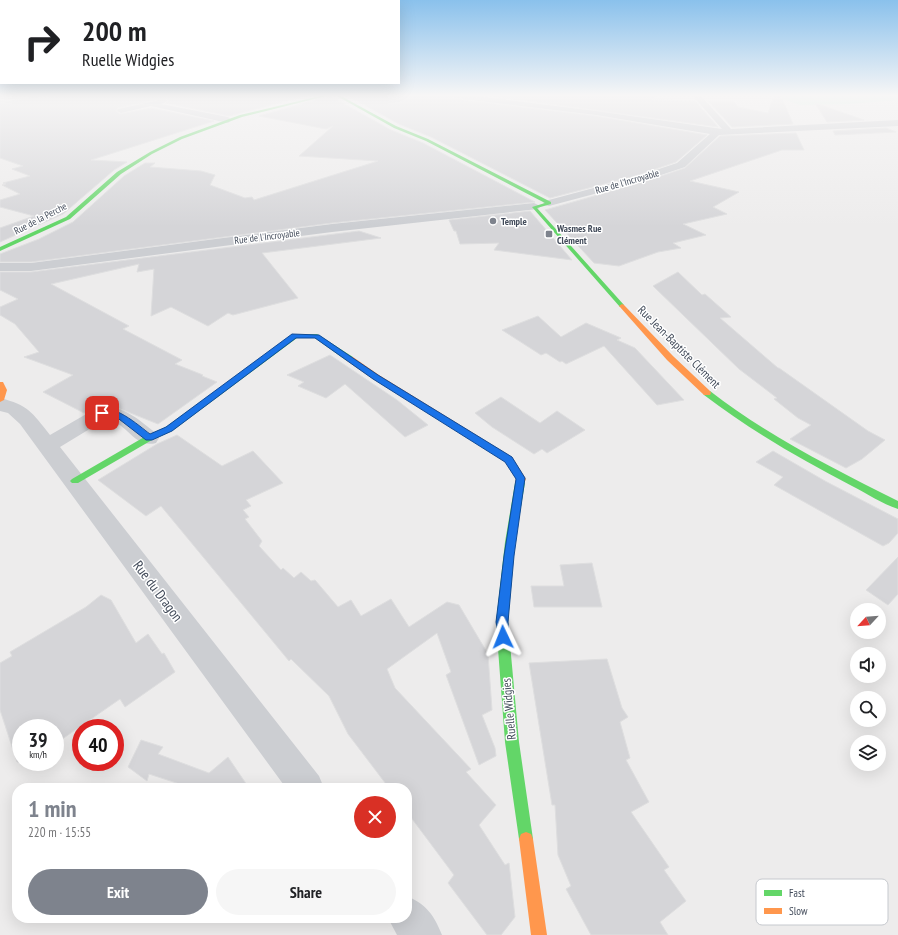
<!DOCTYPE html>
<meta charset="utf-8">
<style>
body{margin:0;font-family:"PT Sans Narrow",sans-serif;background:#f6f6f6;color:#202124;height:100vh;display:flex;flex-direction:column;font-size:15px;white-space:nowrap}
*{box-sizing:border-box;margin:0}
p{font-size:13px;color:#757577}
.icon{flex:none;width:22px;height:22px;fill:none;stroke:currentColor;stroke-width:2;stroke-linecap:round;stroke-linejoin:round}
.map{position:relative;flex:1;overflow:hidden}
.sheet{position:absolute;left:12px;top:783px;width:400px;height:140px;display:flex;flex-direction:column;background:#fff;border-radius:16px;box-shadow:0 4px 16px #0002}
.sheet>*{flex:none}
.guide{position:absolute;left:0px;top:0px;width:400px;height:84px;box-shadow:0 4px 16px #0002;background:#fff;color:#202124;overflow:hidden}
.needle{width:26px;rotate:244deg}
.tools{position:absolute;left:850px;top:603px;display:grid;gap:8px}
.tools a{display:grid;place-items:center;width:36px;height:36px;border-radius:50%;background:#fff;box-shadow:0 4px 16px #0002;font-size:20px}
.speed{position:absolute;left:12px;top:719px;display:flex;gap:8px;font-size:20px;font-weight:700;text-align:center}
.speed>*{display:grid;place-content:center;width:52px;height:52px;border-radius:50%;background:#fff;box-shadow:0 4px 16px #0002;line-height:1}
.speed small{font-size:10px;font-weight:400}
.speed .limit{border:6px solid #d22;background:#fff;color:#111}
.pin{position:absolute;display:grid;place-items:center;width:34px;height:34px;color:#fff;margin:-17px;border-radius:8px;box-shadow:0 2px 6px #0006}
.me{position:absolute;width:44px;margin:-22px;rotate:358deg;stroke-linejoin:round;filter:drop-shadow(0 0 3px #0008)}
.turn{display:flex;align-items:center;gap:14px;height:84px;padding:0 16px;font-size:18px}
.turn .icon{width:52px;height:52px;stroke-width:2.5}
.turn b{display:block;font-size:28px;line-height:34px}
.round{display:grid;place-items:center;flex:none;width:42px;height:42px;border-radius:21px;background:#f6f6f6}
.overview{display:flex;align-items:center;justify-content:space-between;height:68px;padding:0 16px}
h1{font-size:24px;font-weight:600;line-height:30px;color:#7e838d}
.cta{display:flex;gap:8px;margin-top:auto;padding:8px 16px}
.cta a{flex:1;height:46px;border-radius:24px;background:#7e838d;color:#fff;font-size:16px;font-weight:600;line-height:46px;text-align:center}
.cta a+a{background:#f6f6f6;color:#202124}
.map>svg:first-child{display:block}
.green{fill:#cdf0df}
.building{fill:#d5d5d8;stroke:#dededf}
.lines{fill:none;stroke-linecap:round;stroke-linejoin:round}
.street{fill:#ccced2;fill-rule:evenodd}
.fast{fill:#63d668;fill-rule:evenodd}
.slow{fill:#ff974d;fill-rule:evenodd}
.route{fill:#1a73e8;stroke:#114b97}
.poi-dot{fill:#7e838d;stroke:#fff;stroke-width:1.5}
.labels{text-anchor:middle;stroke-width:3;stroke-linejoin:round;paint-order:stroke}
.far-street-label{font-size:10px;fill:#424b5a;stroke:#fff}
.far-poi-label{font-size:10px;font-weight:bold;fill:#424b5a;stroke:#fff;text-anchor:start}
.street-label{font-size:12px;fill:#424b5a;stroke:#fff}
.near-street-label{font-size:14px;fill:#424b5a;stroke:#fff}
.key{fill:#fff;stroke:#c6c9ce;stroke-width:1}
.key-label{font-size:11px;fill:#424b5a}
</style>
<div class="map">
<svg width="898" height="935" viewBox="0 0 898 935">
<rect width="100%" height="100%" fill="#edecec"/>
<path class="green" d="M774,96H898V100L850,104L800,105Z"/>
<path class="building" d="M55,96H306L229,116L166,103L169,100L164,98L118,108L116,111L120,114L151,108L214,121L91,160L127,162L114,170L63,214L0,242V228L34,216L0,207V200L20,194L2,185L6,184L3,183L30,176L12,169L23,166L0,158V102L28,99L29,100Z
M330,96L391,130L423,143L535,202L332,223L31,262H0V254L39,239L73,222L124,176L145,163H155L150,167L201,171L215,175L210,185L245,198L252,197L254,200L378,161L299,156L333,126L326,129L259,116Z
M348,96H450L455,99L596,116L707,135L676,162L635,176L550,198L431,137L399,124Z
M491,96H655L651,100L695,101L718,127Z
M774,96H781L793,124L732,127L708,101L734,102L738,107L768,113Z
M815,103L864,120L827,122Z
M886,128L896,132L835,135L833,131Z
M796,133L804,150H782L690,181L739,192L713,207L727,214L683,224L706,235L673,243L681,248L658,252L619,266L594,263L545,210L643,182L685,168L720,136Z
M530,211L572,260L494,250L499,243L460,244L456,231H454L449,220Z
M359,231L381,238L262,253L298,298L233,315L228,313L208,326L171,307L151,316L154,269L137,272L139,264L51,284L129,326L123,329L182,360L175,364L203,375L202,376L217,382L158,424L113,406L95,408L84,413L43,392L73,375L24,357L39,352L15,324L0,315V307L18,299L0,290V272H31Z
M678,272L702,295L705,294L731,317L720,318L778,368H779L868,431L885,440L862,459L846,468L790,439L811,425L798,418L774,399L777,398L739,369L653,286Z
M538,316L561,337L586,323L621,338L617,340L635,348L684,400L657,405L604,346L566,364L562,361L560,362L546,353L541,355L502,330Z
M330,355L397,400L428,425L405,437L345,384L326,398L298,386L304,382L287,375Z
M501,397L540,423L557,411L585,430L547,453L542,449L534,454L492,427L475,413Z
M177,435L222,466L253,451L283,483L246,500L251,506L243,510L249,517L245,519L262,541L259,546L281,570L283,568L294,578L301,572L311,581L315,580L338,607L351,600L361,616L391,599L409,627L447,602L459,605L488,654L492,710L482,715L495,748L496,756L479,765L446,675L451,672L437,633L387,669L395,688L471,769L466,772L496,805L479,825L505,865L509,863L515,917L501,935H487L448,883L454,875L407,812V788H389L348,734L329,696L291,659L289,661L161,506L146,516L98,480L157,444Z
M773,451L825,481L898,519V533L889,543L883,546L774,485L783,477L756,462Z
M898,557V594L888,605L866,590Z
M592,563L602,607H534L531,586H564L560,565Z
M101,595L111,600L136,643L148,634L162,654L164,653L175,672L125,707L120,699L55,744V728H21V762H17L0,710V663L12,656L10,652L86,607Z
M607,659L622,708L628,717L620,722L630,758L626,760L649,802L631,812L669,867L664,870L686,901L660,922L668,935H591L566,889L571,886L558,855L555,805H552L529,663Z
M141,740L163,747L158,754L209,773L228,757L249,788H192L149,774L147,781L128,767Z"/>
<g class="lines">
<path class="street" d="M29,96H42L38,98L29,99Z
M451,96H476L596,111L722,129L693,96H701L731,129L898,120V126L719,135L685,167L643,181L549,206L545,205L543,203L545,201L635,177L677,163L710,134L596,115L455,98Z
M164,99L168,101L161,104L228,117L232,120L228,123L151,106L121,113L117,111L118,109Z
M534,203L538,205L540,207L538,209L332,232L31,271H0V263H31L332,224Z
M0,398C28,405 32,412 50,435L95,409C121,402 137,419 156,433L159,438L156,443C134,449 126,421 106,419L60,447L319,776L324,788H286L20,424L8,413L0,411Z
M407,896C427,905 434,915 442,935H397L388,918H407Z"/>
<path class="fast" d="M320,96H326L242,117L182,139L152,154L121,174L70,219L0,251V247L66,217L117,172L150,152L180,137L240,115Z
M337,96H341L396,126L428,139L551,202V204L537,208L624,305V307H620L532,207L545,203L426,141L394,128Z
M317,334L353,357V361H347L315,338H297L172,431L152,440L78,483H72L70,481L72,479L146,436L166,427L293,335Z
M704,391H710C768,436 832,468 898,501V509C882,504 866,493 852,486C800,459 750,430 704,395L703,393Z
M520,480L525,483L515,542L508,622L519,742L533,839L531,844L526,846L521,844L519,839L505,742L496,622L505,542L515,483Z"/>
<path class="slow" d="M622,304L624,305L673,356L710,391L711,393L710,395H704L667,360L620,307L619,306Z
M347,357H353L379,375L512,457L526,479L523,485H517L515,483L516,479L506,461L373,379L347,361Z
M0,382H3L7,390L4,400L0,402Z
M526,832L531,834L533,839L547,935H531L519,839L521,834Z"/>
</g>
<linearGradient id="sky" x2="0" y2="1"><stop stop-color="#8ac1ec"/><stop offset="0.42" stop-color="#f7f6f6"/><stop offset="1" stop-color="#f7f6f6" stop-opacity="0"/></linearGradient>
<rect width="898" height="227" fill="url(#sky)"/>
<path class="route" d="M292,334L319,335L378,375L512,457L525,478L514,556L508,622L509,637L507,641L503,643L499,641L496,622L504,556L516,479L505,462L373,379L315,338H296L172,431L152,440H146L115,416H102L98,413C111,400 139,426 150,434L166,427Z"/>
<g class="poi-dot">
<circle cx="493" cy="221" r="4"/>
<rect x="545" y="230" width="8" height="8" rx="2"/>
</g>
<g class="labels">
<g class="far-street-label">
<text transform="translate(627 181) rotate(-16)" y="4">Rue de l'Incroyable</text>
<text transform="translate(40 218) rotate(-27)" y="4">Rue de la Perche</text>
<text transform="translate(267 236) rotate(-7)" y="4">Rue de l'Incroyable</text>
</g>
<g class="far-poi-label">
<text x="501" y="225">Temple</text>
<text x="557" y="232">Wasmes Rue<tspan x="557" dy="12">Clément</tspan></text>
</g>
<g class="street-label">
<text transform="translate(679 347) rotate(45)" y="4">Rue Jean-Baptiste Clément</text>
<text transform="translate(509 709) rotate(-95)" y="4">Ruelle Widgies</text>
</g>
<g class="near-street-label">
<text transform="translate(158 591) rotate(53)" y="5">Rue du Dragon</text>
</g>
</g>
<rect x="756" y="879" width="132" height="46" rx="6" class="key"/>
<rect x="764" y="890" width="18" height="6" fill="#63d668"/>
<rect x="764" y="908" width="18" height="6" fill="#ff974d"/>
<g class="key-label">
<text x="789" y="897">Fast</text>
<text x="789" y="915">Slow</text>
</g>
</svg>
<div class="tools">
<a><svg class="needle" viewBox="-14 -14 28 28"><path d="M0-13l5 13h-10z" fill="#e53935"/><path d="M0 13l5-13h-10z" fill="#757577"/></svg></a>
<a><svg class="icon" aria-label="sound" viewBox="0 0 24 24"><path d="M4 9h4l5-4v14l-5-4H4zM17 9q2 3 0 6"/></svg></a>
<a><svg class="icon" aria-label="search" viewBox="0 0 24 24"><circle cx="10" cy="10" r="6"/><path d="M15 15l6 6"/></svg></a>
<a><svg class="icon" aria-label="layers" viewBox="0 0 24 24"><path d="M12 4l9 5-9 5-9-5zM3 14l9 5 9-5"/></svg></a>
</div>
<div class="speed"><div>39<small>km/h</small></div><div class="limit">40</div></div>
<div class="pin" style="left:102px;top:413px;background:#d93025"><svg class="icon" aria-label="arrive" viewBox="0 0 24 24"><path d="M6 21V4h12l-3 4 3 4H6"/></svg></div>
<svg class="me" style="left:503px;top:637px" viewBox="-20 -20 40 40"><path d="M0-17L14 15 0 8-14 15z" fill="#1a73e8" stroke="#fff" stroke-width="4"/></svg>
<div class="guide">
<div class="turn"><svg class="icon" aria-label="right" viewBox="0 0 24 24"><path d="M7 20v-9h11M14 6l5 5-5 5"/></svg><div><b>200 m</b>Ruelle Widgies</div></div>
</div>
<section class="sheet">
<div class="overview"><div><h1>1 min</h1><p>220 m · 15:55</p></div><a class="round" style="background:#d93025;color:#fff"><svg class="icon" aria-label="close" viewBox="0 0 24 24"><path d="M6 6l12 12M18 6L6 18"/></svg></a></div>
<div class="cta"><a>Exit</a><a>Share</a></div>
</section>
</div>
